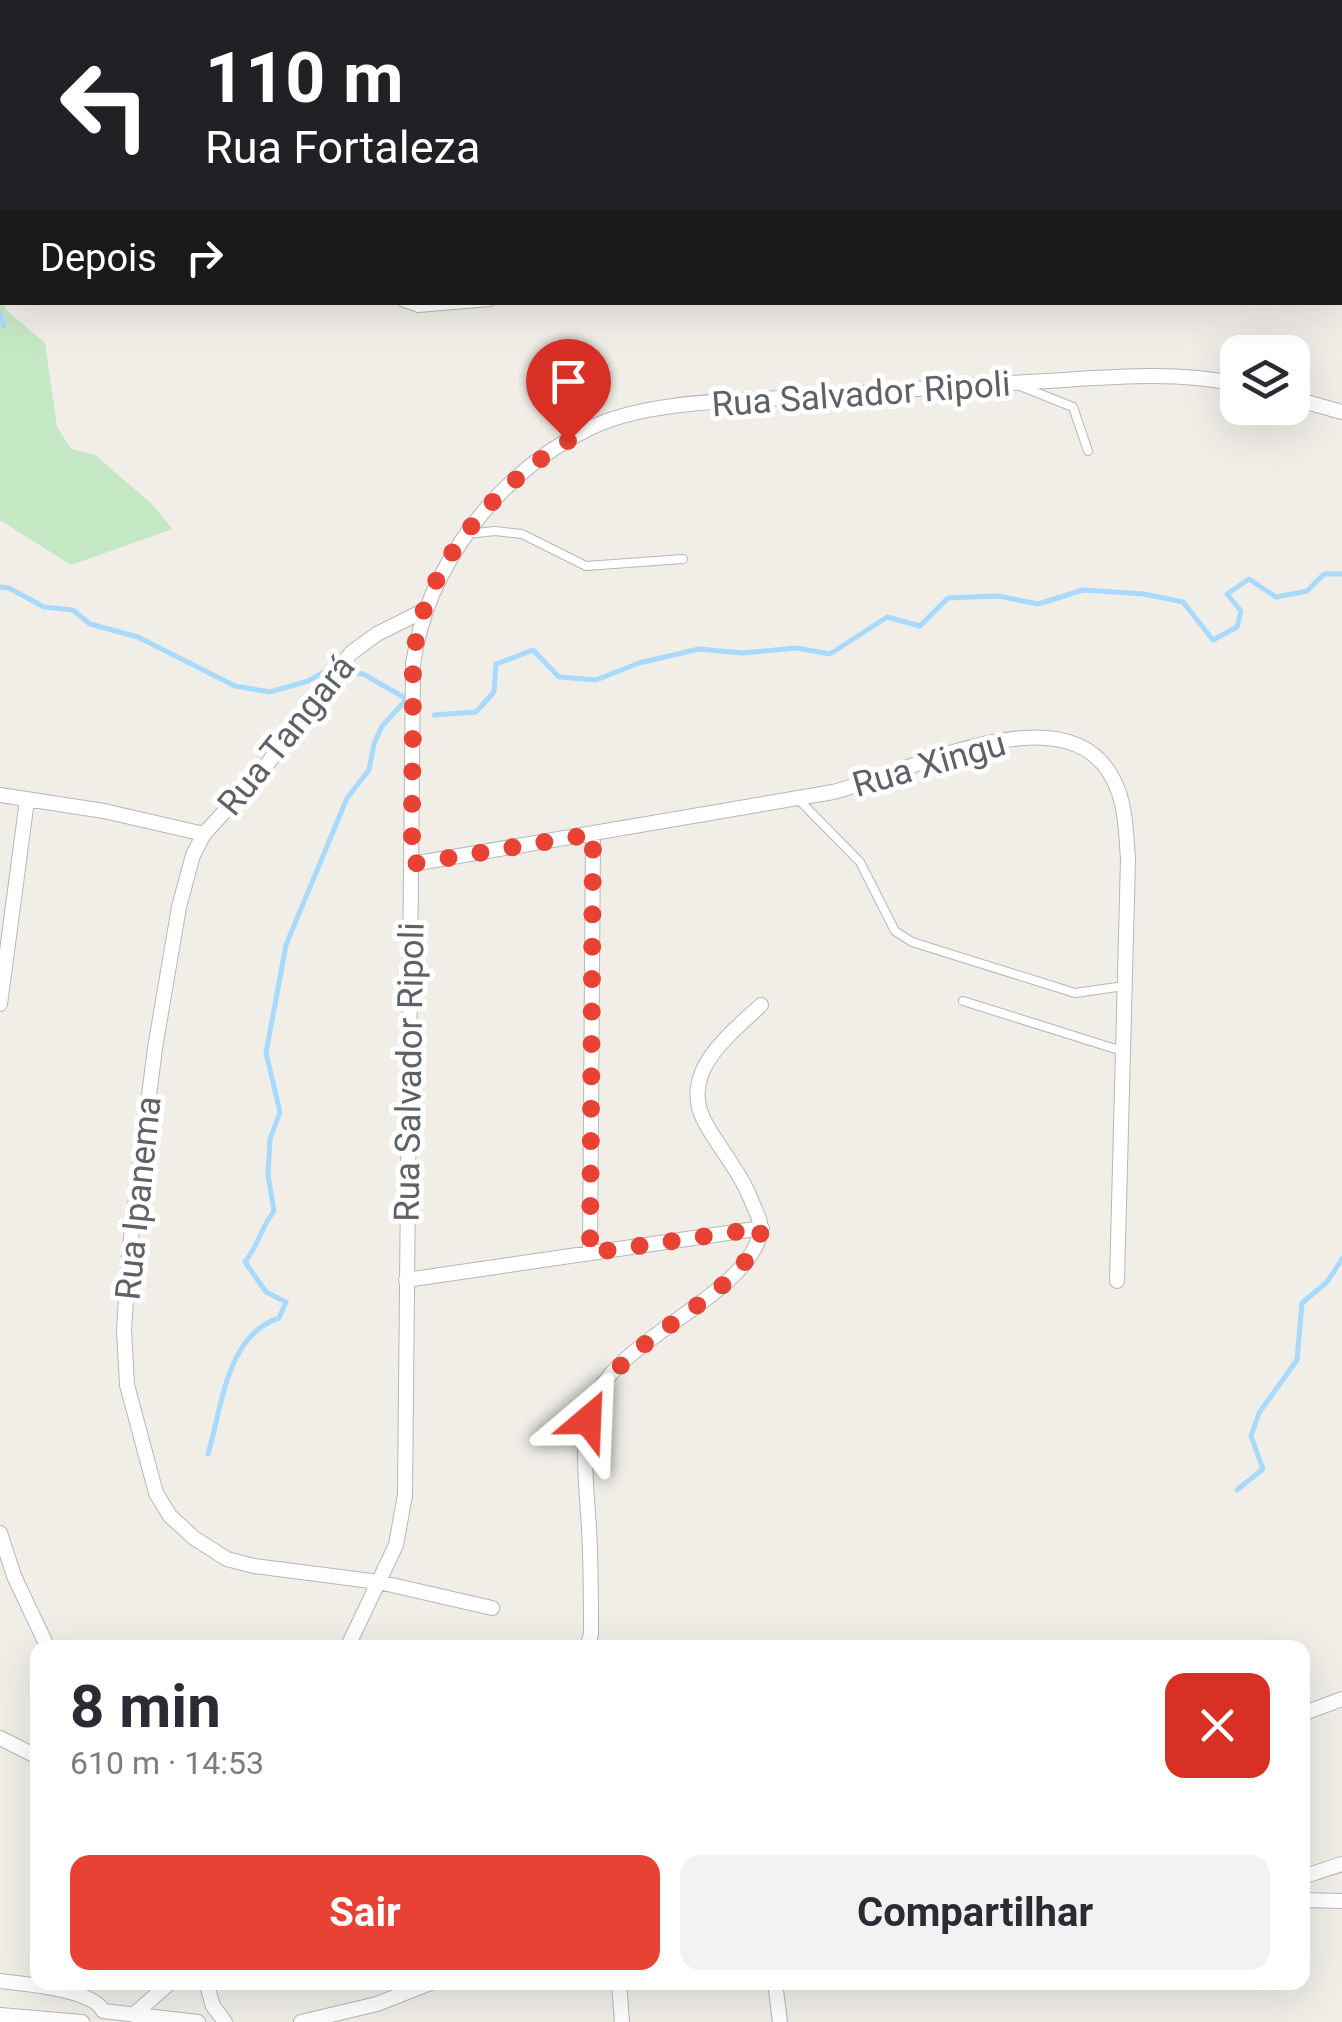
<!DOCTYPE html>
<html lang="pt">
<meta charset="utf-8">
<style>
body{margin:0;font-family:Roboto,sans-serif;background:#f2f2f3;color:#2b2b33;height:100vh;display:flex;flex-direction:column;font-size:38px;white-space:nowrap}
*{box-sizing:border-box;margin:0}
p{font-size:32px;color:#7c7c81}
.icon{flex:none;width:55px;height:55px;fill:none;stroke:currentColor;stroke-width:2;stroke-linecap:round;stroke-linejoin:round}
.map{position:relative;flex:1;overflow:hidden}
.side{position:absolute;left:30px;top:1640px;width:1280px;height:350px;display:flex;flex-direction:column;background:#fff;border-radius:20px;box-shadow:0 10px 40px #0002}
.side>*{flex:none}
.guide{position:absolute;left:0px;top:0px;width:1342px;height:305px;box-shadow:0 10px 40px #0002;background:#202124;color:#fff;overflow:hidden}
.buttons{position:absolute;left:1220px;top:335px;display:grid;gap:20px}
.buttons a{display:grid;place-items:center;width:90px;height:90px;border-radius:20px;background:#fff;box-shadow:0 10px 40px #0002;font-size:50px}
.pin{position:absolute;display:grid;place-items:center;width:85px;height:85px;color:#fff;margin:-102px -42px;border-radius:50% 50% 50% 0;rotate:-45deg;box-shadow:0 0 10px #0007}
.pin .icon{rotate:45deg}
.me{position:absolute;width:110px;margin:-55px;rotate:26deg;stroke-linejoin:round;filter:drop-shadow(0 0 8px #0008)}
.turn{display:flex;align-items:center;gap:35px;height:210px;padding:0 40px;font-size:45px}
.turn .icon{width:130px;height:130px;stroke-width:2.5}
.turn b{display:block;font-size:70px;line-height:85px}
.then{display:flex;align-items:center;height:95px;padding:0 40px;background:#0003;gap:20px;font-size:38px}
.round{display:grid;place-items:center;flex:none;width:105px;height:105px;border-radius:20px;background:#f2f2f3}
.headline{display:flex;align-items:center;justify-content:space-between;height:170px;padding:0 40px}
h1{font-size:60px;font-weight:700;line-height:75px}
.primary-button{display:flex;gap:20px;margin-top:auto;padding:20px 40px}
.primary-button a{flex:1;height:115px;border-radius:20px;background:#e84235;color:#fff;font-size:40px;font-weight:700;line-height:115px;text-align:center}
.primary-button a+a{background:#f2f2f3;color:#2b2b33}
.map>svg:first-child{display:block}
.green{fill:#c4e7c4}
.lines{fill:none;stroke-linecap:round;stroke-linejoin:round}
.stream{stroke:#a8d9fe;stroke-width:5}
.service-casing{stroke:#b4b7bb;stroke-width:10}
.minor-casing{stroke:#b4b7bb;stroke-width:16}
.service{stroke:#fff;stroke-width:8}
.minor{stroke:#fff;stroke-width:14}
.route{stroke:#e84235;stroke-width:18;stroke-dasharray:0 32.4}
.labels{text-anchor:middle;stroke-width:10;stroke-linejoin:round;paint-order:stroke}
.street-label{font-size:35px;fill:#5e6267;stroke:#fff}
</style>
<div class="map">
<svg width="1342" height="2022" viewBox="0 0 1342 2022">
<rect width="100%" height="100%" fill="#f0eee7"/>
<path class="green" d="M0,297L6,310L45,343L57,427L71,449L95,455L153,505L172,529L71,565L0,520Z"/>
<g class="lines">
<path class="stream" d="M1056,0L1069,2
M1340,253L1342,256
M0,314L4,326
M0,587L9,588L44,607L73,610L90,624L138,637L235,686L270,692L308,681L331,668
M434,715L476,712L494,692L496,664L533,650L559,677L596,680L639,663L699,649L742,653L797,648L830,654L887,617L920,626L948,598L998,596L1038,604L1083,590L1144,594L1183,602L1213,640L1237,627L1241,611L1227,594L1249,579L1276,597L1307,591L1324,574H1342
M208,1454C222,1408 226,1335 279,1318L286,1302L266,1292L245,1262C260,1243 260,1229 274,1211L268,1175L270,1139L280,1112L266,1053L286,945L347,798L369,770L374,744L382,726L407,699L363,674L355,673
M1237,1490L1263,1469L1251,1436L1259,1413L1297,1360L1302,1303L1327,1282L1342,1259"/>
<defs>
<path id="service" d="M751,0L754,2
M1172,0L1174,2
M1246,0L1248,2
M660,2L666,0
M1307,2L1309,0
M402,302L418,308L490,302
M1015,384L1073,407L1088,451
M467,534L495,531L522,534L586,566L683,559
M798,799L860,862L895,931L912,942L1075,993L1124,986
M963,1001L1122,1051"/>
<path id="minor" d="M1292,398L1342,412
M423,611L377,634L351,653L265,767L204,834L193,855L179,907L155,1048L129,1254L124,1330L127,1385L156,1493L170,1516L194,1538L227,1559L254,1566L379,1582L492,1608
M0,795L104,811L204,834
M412,864L833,792C905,775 1070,684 1115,783C1126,806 1126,834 1128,859L1117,1281
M0,1004L27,800
M590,1253L593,834
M406,1280L762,1228
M0,1533L14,1576L48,1648
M347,1648L396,1545L405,1495L413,664C427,565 499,473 588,429C649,398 751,401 820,396C896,390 972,385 1048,381C1112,377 1174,371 1238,384
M587,1648L591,1634C591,1599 591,1563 589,1528C587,1488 579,1438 594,1400C618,1340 740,1298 759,1238C764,1225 757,1214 752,1202C741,1173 721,1151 706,1124C677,1074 728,1036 761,1005
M1302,1714L1342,1699
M0,1738L38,1757
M1302,1877L1342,1864
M1302,1900L1342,1901
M0,1981C24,1984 93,1989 103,2011
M206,1982L213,2006L225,2022
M619,1982L622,2022
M775,1982L780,2022
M103,2011L198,2022
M0,2015L82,2022
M133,2015L171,1982
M301,2022L377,2004L433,1982"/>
</defs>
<use href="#service" class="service-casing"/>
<use href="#minor" class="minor-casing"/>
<use href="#service" class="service"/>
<use href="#minor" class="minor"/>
</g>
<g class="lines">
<path class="route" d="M568,441C501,481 433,557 417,635C411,665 413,696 413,726C412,772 412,818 412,864L593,834L590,1253L762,1228C742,1306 610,1334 588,1420"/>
</g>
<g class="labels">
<g class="street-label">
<text transform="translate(861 394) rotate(-4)" y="12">Rua Salvador Ripoli</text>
<text transform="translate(286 735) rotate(-51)" y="12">Rua Tangará</text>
<text transform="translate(929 764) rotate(-16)" y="12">Rua Xingu</text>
<text transform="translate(409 1072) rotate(-89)" y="12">Rua Salvador Ripoli</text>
<text transform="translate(138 1198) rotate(-84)" y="12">Rua Ipanema</text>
</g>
</g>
</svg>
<div class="buttons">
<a><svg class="icon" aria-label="layers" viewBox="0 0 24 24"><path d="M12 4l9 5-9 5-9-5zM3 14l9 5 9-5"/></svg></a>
</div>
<div class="pin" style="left:568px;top:441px;background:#d93025"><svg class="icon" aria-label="arrive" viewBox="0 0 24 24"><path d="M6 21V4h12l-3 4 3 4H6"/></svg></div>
<svg class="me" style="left:588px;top:1420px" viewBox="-20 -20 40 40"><path d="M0-17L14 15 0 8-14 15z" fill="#e84235" stroke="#fff" stroke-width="4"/></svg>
<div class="guide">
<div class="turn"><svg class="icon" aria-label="left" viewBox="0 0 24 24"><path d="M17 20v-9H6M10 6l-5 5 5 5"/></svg><div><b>110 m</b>Rua Fortaleza</div></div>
<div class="then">Depois<svg class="icon" aria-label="right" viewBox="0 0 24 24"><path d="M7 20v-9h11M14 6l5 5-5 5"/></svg></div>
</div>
<section class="side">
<div class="headline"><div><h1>8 min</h1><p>610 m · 14:53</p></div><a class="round" style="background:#d93025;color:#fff"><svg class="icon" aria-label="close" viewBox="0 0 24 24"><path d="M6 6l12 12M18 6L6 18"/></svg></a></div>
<div class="primary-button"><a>Sair</a><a>Compartilhar</a></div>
</section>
</div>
